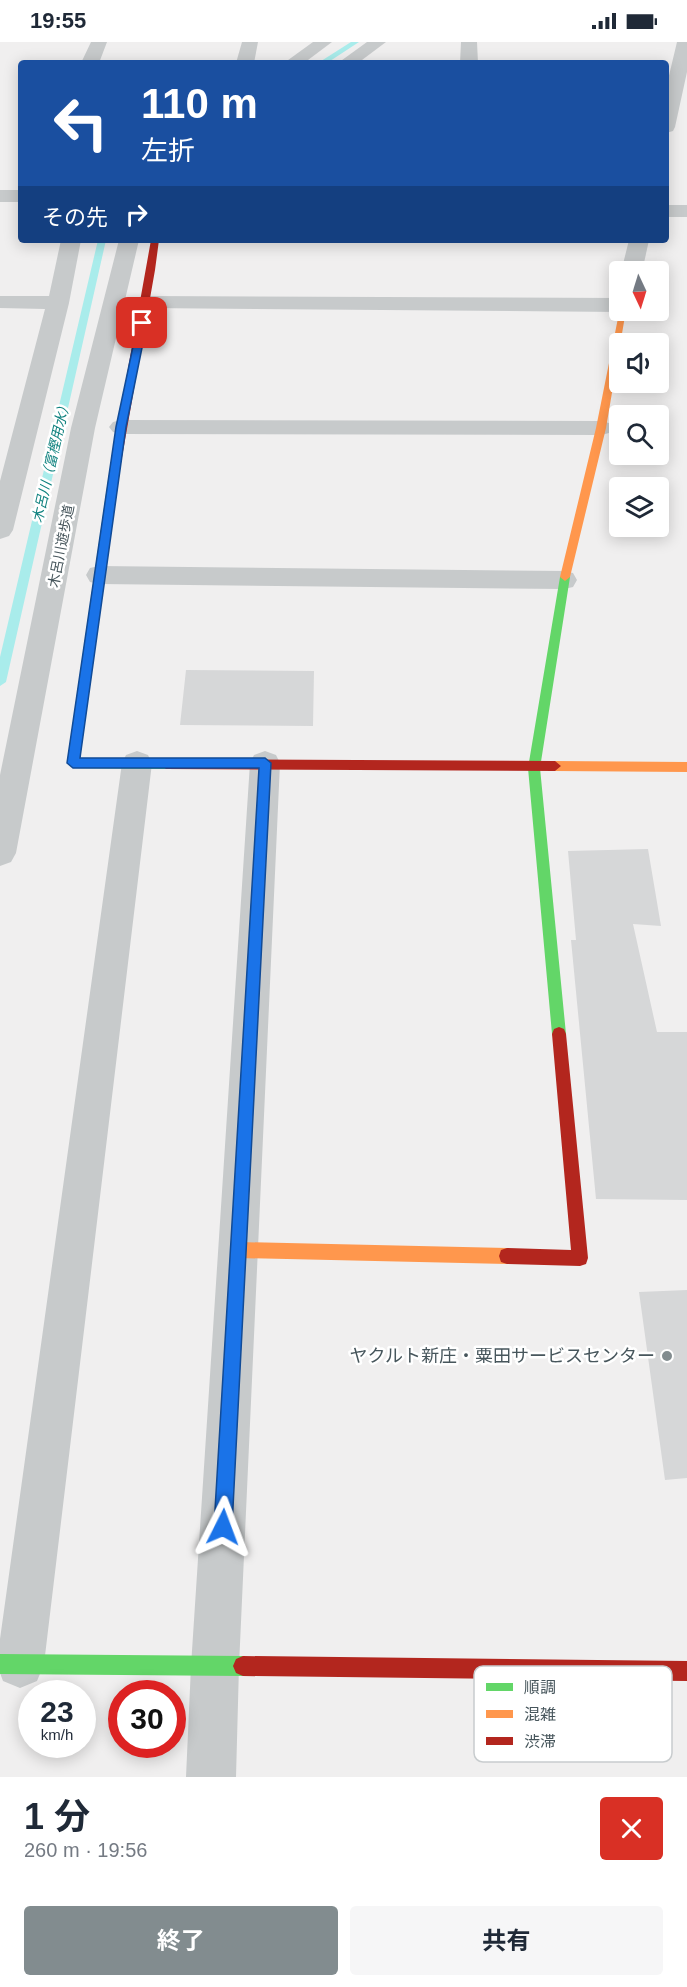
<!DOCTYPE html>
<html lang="ja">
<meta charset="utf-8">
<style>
body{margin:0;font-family:Arial,"Noto Sans JP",sans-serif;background:#f6f6f7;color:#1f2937;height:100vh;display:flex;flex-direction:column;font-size:22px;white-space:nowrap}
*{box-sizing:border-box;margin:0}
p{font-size:20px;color:#747a83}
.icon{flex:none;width:33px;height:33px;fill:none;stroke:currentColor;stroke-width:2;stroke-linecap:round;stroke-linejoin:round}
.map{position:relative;height:1735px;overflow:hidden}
.details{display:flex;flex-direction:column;background:#fff;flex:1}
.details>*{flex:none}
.banner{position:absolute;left:18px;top:18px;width:651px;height:183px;border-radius:6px;box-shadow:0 3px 15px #0003;background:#1a4fa0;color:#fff;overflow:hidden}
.needle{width:39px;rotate:176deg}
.buttons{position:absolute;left:609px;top:219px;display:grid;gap:12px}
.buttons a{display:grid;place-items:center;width:60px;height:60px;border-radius:6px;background:#fff;box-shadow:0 3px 15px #0003;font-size:30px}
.speed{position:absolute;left:18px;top:1638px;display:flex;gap:12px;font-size:30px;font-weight:700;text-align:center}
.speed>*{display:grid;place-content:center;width:78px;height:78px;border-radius:50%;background:#fff;box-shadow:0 3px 15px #0003;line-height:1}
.speed small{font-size:15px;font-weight:400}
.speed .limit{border:9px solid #d22;background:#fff;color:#111}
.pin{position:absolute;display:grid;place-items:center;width:51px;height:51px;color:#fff;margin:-26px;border-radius:12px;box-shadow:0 3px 9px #0006}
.me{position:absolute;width:66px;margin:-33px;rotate:3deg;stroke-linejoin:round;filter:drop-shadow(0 0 4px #0008)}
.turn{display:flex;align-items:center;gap:21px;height:126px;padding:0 24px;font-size:27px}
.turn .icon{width:78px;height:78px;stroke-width:2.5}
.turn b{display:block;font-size:42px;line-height:51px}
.then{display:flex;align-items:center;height:57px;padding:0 24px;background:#0003;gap:12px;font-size:22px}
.round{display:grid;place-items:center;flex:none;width:63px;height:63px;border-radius:6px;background:#f6f6f7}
.summary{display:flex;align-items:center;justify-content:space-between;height:102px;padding:0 24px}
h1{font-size:36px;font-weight:700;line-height:45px}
.action{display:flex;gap:12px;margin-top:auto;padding:12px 24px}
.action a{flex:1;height:69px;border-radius:6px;background:#828c8f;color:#fff;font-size:24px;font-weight:700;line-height:69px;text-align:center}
.action a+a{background:#f6f6f7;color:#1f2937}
.status{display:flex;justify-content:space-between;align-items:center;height:42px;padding:0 30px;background:#fff;direction:ltr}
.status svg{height:16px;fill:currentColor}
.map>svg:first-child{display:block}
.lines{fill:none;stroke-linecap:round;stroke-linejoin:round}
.stream{fill:#a9eceb;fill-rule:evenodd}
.building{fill:#d6d7d8}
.street{fill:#c7cacb;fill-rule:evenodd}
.fast{fill:#63d668;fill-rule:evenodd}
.slow{fill:#ff974d;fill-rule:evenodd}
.jam{fill:#b3261e;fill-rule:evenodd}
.route{fill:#1a73e8;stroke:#114b97;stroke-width:1.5}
.poi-dot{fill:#828c8f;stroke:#fff;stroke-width:2}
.labels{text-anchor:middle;stroke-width:5;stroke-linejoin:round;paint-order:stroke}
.far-water-label{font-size:14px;font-style:italic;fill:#10827f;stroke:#fff}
.far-street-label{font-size:14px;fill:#47565c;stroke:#fff}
.near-poi-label{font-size:18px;fill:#47565c;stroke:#fff;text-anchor:end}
.key{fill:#fff;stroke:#c8ccce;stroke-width:1.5}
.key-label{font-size:16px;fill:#47565c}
</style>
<div class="status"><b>19:55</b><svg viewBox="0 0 49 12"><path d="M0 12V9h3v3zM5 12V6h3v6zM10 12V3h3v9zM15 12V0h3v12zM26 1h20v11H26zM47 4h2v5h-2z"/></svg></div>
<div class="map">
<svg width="687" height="1735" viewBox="0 0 687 1735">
<rect width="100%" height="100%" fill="#f0efef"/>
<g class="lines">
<path class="stream" d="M351,0H359L327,21H318Z
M98,198H106L6,640L0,644V615Z"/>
</g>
<path class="building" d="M186,628L314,629L313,684L180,683Z
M648,807L661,884L633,882L657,990H687V1158L596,1157L571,898H576L568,809Z
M687,1248V1436L665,1438L639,1250Z"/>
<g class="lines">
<path class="street" d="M91,0H107L99,21H81Z
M242,0H258L254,21H236Z
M313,0H332L304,21H284Z
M367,0H386L358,21H338Z
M461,0H477L478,21H460Z
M677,0H687V30L675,85L673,89L666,91V46Z
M0,148H21V160H0Z
M666,163H687V175H666Z
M61,198H81L69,261L13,488L9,494L0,497V439L45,267L0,266V254H49Z
M119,198H139L95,386L16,811L11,820L0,824V733L71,386Z
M629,198H649L642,230H621Z
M147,254L620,256V268H624L620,270L147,266L139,265L136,260L139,255Z
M121,378L601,379L609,381L613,386L609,391L601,393L121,392L113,390L109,385L113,380Z
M99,524L564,529L573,531L577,538L573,545L564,547L99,542L90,540L86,533L90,526Z
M137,709L148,713L152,721L44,1622L37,1639L20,1646L3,1639L0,1631V1597L122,721L126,713Z
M265,709L276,713L280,721L239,1624L236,1735H186L191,1624L250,721L254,713Z"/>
<path class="fast" d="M113,435L118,438L80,716L166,717L172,722L166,727L73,726L67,721L108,438Z
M565,531L570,535L540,726L566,992L564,997L559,999L554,997L552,992L528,726L560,535Z
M0,1612L243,1614L250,1617L253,1624L250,1631L243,1634L0,1632Z"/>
<path class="slow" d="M620,266V268H626L606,386L570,535L565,539L560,535L596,386Z
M555,719L687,720V730L555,729L549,724Z
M239,1200L507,1206L513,1208L515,1214L513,1220L507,1222L239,1216L233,1214L231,1208L233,1202Z"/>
<path class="jam" d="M151,198H159L155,228L118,438L113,441L108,438Z
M166,717L555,719L561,724L555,729L166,727L160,722Z
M559,985L564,987L566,992L588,1216L586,1222L580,1224L507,1222L501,1220L499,1214L501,1208L507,1206L571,1208L552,992L554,987Z
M243,1614L687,1619V1639L243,1634L236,1631L233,1624L236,1617Z"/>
</g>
<path class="route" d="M142,278L147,281L126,385L80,716H265L271,721L232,1485L229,1492L223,1494L216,1492L214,1485L259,726H73L67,721L116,385L138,281Z"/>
<circle class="poi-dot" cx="667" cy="1314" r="6"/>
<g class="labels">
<g class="far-water-label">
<text transform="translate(51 419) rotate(-77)" y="5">木呂川（富樫用水）</text>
</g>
<g class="far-street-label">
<text transform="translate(61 504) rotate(-79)" y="5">木呂川遊歩道</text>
</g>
<g class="near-poi-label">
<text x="655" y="1320">ヤクルト新庄・粟田サービスセンター</text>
</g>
</g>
<rect x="474" y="1624" width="198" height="96" rx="9" class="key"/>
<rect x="486" y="1641" width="27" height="8" fill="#63d668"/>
<rect x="486" y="1668" width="27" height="8" fill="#ff974d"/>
<rect x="486" y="1695" width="27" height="8" fill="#b3261e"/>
<g class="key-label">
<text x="524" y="1651">順調</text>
<text x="524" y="1678">混雑</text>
<text x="524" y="1705">渋滞</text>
</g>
</svg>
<div class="buttons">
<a><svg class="needle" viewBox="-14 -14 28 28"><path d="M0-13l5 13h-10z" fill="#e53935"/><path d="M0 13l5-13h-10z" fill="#747a83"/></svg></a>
<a><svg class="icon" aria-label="sound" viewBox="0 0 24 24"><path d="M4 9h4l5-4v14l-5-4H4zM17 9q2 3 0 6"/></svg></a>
<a><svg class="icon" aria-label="search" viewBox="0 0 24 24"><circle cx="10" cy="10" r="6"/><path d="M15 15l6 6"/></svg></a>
<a><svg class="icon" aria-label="layers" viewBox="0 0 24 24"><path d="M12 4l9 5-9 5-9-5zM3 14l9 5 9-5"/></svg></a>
</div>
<div class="speed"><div>23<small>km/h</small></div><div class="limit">30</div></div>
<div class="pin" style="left:142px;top:281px;background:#d93025"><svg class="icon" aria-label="arrive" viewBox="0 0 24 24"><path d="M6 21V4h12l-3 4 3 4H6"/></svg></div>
<svg class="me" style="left:223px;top:1485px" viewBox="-20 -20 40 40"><path d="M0-17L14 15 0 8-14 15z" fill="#1a73e8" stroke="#fff" stroke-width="4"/></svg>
<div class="banner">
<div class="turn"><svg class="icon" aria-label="left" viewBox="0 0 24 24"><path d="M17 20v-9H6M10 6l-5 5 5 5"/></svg><div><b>110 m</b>左折</div></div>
<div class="then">その先<svg class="icon" aria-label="right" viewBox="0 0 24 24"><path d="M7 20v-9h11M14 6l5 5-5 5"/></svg></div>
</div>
</div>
<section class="details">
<div class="summary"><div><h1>1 分</h1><p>260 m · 19:56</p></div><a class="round" style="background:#d93025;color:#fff"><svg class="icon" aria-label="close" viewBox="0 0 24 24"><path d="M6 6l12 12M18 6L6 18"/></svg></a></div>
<div class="action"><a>終了</a><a>共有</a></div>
</section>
